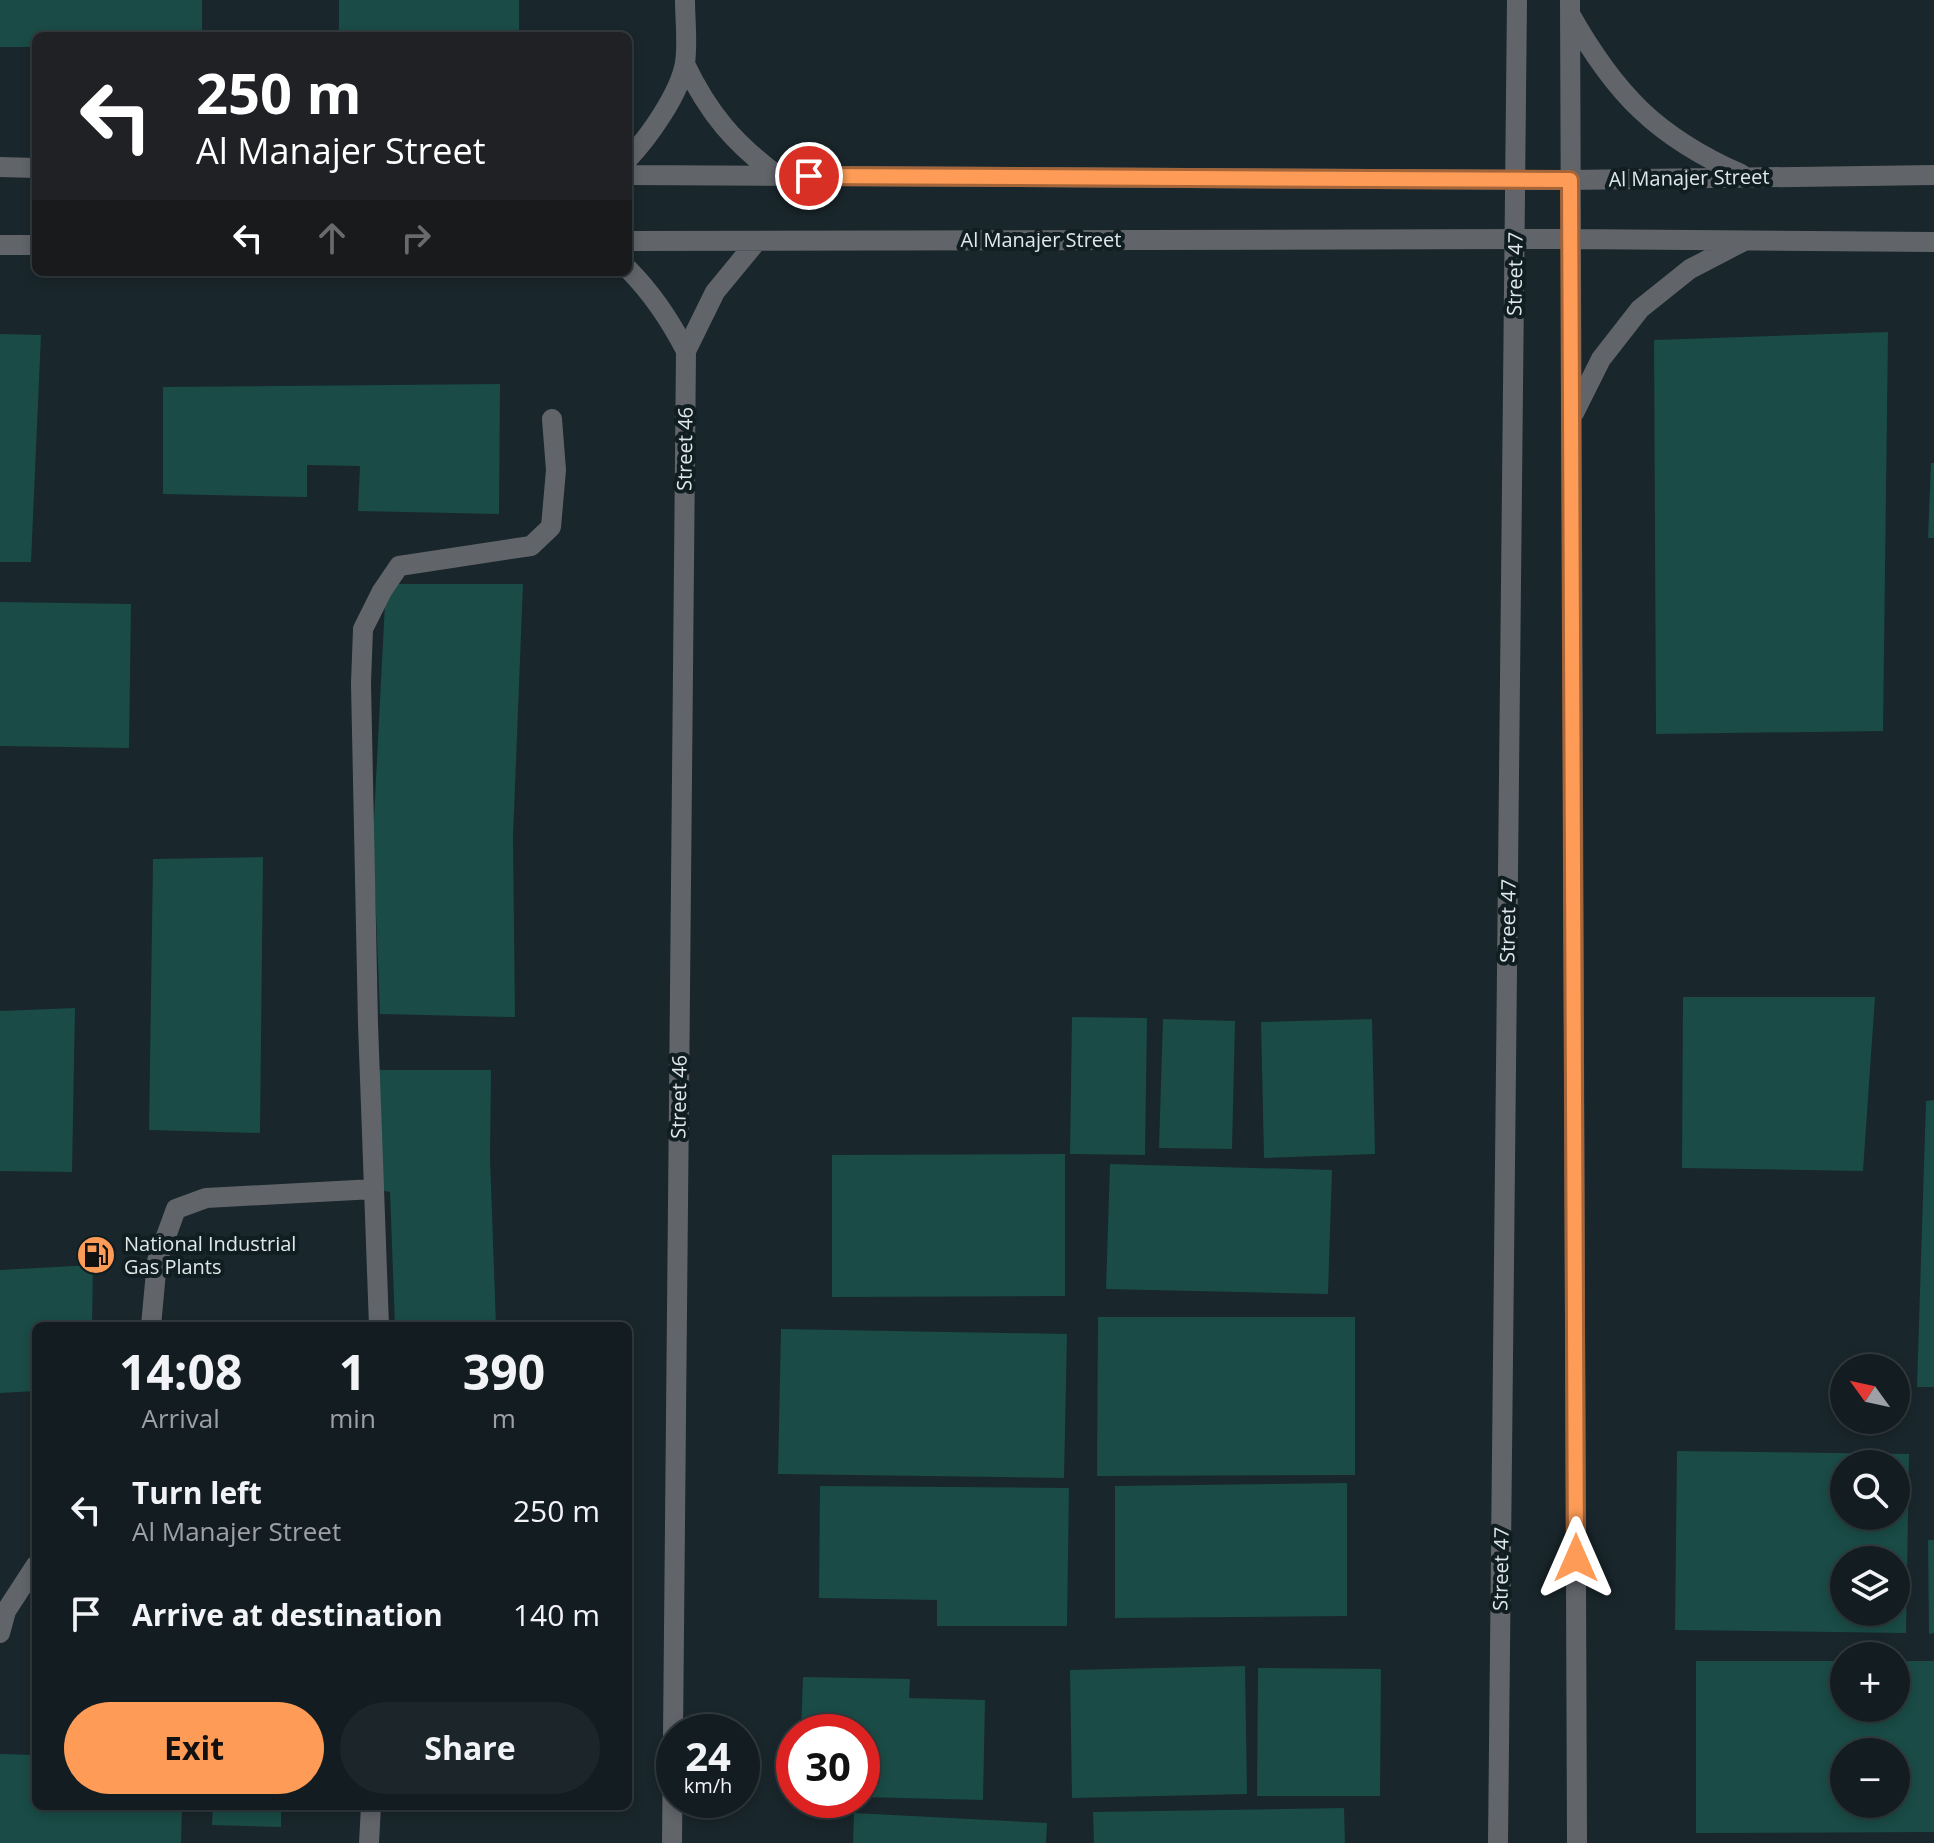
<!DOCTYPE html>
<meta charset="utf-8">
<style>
body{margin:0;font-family:"Open Sans",sans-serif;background:#1c2529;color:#f1f3f6;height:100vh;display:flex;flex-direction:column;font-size:30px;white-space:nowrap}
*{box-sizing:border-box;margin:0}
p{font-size:26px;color:#9da1a5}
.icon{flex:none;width:44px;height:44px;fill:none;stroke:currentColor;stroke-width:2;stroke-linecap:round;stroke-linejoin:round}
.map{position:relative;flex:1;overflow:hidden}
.side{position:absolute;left:32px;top:1322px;width:600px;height:488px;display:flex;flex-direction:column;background:#131c20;border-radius:12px;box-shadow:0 4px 12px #0003,0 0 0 2px #323a3e}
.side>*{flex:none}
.guide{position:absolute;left:32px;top:32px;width:600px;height:244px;border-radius:12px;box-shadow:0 4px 12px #0003,0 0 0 2px #323a3e;background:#202124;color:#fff;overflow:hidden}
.needle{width:52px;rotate:303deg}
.controls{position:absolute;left:1830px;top:1354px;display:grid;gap:16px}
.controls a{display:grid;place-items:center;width:80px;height:80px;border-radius:50%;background:#131c20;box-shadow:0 4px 12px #0003,0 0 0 2px #323a3e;font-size:40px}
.speed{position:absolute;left:656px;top:1714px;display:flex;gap:16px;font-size:40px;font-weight:700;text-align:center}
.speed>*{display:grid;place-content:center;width:104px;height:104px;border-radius:50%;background:#131c20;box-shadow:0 4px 12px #0003,0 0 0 2px #323a3e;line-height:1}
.speed small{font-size:20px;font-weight:400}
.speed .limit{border:12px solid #d22;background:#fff;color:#111}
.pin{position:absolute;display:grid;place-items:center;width:68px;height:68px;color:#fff;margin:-34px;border:4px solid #fff;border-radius:50%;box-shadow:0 2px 8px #0007}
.me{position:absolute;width:88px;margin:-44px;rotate:0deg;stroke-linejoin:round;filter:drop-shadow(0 0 6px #0008)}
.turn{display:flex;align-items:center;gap:28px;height:168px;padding:0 32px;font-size:36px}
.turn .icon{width:104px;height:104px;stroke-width:2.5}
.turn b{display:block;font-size:56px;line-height:68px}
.lanes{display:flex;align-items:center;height:76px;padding:0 32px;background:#0003;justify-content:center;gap:40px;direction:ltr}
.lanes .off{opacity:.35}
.eta{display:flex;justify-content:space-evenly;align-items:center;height:136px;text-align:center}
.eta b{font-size:48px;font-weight:700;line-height:56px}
.button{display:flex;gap:16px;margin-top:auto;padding:16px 32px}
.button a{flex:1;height:92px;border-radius:48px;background:#fe9c57;color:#111;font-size:32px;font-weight:700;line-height:92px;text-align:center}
.button a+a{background:#1c2529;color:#f1f3f6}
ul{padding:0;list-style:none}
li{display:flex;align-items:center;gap:24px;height:104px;padding:0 32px}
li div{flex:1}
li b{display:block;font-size:30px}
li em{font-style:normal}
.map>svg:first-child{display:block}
.building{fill:#1a4b46;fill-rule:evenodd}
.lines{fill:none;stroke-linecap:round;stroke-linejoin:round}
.lane{stroke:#61656a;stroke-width:20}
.street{stroke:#61656a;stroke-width:20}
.route-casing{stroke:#a56539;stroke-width:20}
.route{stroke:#fe9c57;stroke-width:14}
.labels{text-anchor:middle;stroke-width:8;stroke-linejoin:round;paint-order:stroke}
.street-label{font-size:20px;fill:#dfe7ea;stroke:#101d21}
.poi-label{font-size:20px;fill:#dfe7ea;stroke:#101d21;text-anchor:start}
</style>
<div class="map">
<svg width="1934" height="1843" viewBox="0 0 1934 1843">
<rect width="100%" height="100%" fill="#19262b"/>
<path class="building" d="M0,0H202V36H36V47H0Z
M339,0H519V36H339Z
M1888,332L1883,731L1656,734L1654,340Z
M0,334L41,335L31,562H0Z
M500,384L499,514L358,511L360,466L307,465V497L163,494V387Z
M1931,463H1934V538H1928Z
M386,584H523L513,837L515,1017L380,1014L373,838Z
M0,602L131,604L129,748L0,746Z
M263,857L260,1133L149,1130L153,859Z
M1683,997H1875L1863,1171L1682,1168Z
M75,1008L72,1172L0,1171V1011Z
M1072,1017L1147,1018L1145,1155L1070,1154Z
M1163,1019L1235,1021L1232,1149L1159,1148Z
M1372,1019L1375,1154L1264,1158L1261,1022Z
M369,1070H491L490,1158L496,1326H395L390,1192L374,1189Z
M1934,1100V1387H1917L1926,1101Z
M1065,1154V1296L832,1297V1155Z
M1110,1164L1332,1170L1328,1294L1106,1289Z
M93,1265L92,1326H36V1391L0,1393V1270Z
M1098,1317H1355V1475L1097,1476Z
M781,1329L1067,1334L1064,1478L778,1474Z
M1677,1451L1909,1454L1906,1633L1675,1630ZM1844,1464H1896V1516H1844ZM1844,1560H1896V1612H1844Z
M1347,1483V1616L1115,1618V1486Z
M820,1486L1069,1488L1067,1626H937V1600L819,1598Z
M1928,1540H1934V1633L1929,1634Z
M1696,1661H1844V1708H1896V1661H1934V1832L1696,1833ZM1844,1752H1896V1804H1844Z
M1245,1666L1247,1794L1072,1798L1070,1670Z
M1258,1668L1381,1669L1380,1796H1257Z
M803,1677L910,1679L909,1698L985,1700L983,1800L862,1797V1732H801Z
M0,1754L36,1755V1806H182L181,1843H0Z
M213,1806H281V1827L212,1825Z
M1344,1808L1345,1843H1094L1093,1812Z
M854,1813L1047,1823L1046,1843H853Z"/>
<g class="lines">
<path class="lane" d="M151,1326L157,1261L176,1209L206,1198L374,1189
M379,1326L368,1024L361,683L363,629L382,591L399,566L531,546L551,527L556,470L552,419
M0,1633L6,1611L36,1565
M369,1843L371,1806"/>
<path class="street" d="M1570,0L1577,1843
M1570,14C1615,94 1657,137 1741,174
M685,64C709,114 734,143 778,176
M628,159C649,137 680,93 685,63C688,43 685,20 685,0
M0,167L36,168
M628,175L1570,180L1934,175
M628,241L1570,239L1934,242
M0,245H36
M628,269C653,294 670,320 686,351
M1574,413L1601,359L1640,309L1690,269L1744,241
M672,1843L686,351L715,292L757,241
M1498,1843L1517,0"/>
</g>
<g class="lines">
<defs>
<path id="route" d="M809,176L1570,180L1576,1558"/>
</defs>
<use href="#route" class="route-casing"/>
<use href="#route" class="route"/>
</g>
<defs>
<symbol id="fuel-disc" viewBox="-11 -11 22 22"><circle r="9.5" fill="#fe9c57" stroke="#101d21"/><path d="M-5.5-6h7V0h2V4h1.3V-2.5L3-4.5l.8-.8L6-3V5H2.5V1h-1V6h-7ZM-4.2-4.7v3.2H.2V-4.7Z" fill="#111"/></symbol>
</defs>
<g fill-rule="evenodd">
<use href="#fuel-disc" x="74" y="1233" width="44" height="44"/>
</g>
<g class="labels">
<g class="street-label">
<text transform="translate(1689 178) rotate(-1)" y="7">Al Manajer Street</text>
<text x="1041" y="247">Al Manajer Street</text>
<text transform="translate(1515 274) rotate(-89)" y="7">Street 47</text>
<text transform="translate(685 449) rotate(-89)" y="7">Street 46</text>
<text transform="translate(1508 921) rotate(-89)" y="7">Street 47</text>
<text transform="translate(679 1097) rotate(-89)" y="7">Street 46</text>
<text transform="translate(1501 1569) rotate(-89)" y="7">Street 47</text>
</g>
<g class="poi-label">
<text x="124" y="1251">National Industrial<tspan x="124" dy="23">Gas Plants</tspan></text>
</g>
</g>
</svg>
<div class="controls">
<a><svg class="needle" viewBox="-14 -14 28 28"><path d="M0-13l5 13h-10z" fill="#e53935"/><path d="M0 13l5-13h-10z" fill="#9da1a5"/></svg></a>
<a><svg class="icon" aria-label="search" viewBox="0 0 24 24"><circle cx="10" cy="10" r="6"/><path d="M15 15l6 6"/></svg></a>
<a><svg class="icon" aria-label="layers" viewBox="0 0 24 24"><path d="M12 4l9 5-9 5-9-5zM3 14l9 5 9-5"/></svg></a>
<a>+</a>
<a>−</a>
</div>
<div class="speed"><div>24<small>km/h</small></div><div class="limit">30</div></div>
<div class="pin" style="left:809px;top:176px;background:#d93025"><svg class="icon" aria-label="arrive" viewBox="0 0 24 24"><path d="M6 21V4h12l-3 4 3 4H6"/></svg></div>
<svg class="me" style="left:1576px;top:1558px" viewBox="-20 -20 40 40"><path d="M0-17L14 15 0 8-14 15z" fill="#fe9c57" stroke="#fff" stroke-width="4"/></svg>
<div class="guide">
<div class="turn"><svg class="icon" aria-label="left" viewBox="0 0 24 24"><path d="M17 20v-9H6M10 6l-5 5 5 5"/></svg><div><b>250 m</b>Al Manajer Street</div></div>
<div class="lanes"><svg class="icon" aria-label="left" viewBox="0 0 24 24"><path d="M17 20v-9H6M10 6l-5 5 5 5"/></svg><svg class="icon off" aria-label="ahead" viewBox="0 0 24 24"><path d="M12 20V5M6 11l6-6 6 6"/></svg><svg class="icon off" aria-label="right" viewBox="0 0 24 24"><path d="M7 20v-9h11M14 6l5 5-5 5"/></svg></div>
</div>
<section class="side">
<div class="eta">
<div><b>14:08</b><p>Arrival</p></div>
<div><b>1</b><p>min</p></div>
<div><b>390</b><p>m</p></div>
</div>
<ul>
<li><svg class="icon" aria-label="left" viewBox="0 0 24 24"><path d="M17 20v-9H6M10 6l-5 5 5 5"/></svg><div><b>Turn left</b><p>Al Manajer Street</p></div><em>250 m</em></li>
<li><svg class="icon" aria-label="arrive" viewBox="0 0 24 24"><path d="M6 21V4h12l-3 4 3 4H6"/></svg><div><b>Arrive at destination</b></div><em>140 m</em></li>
</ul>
<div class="button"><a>Exit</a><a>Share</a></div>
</section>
</div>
